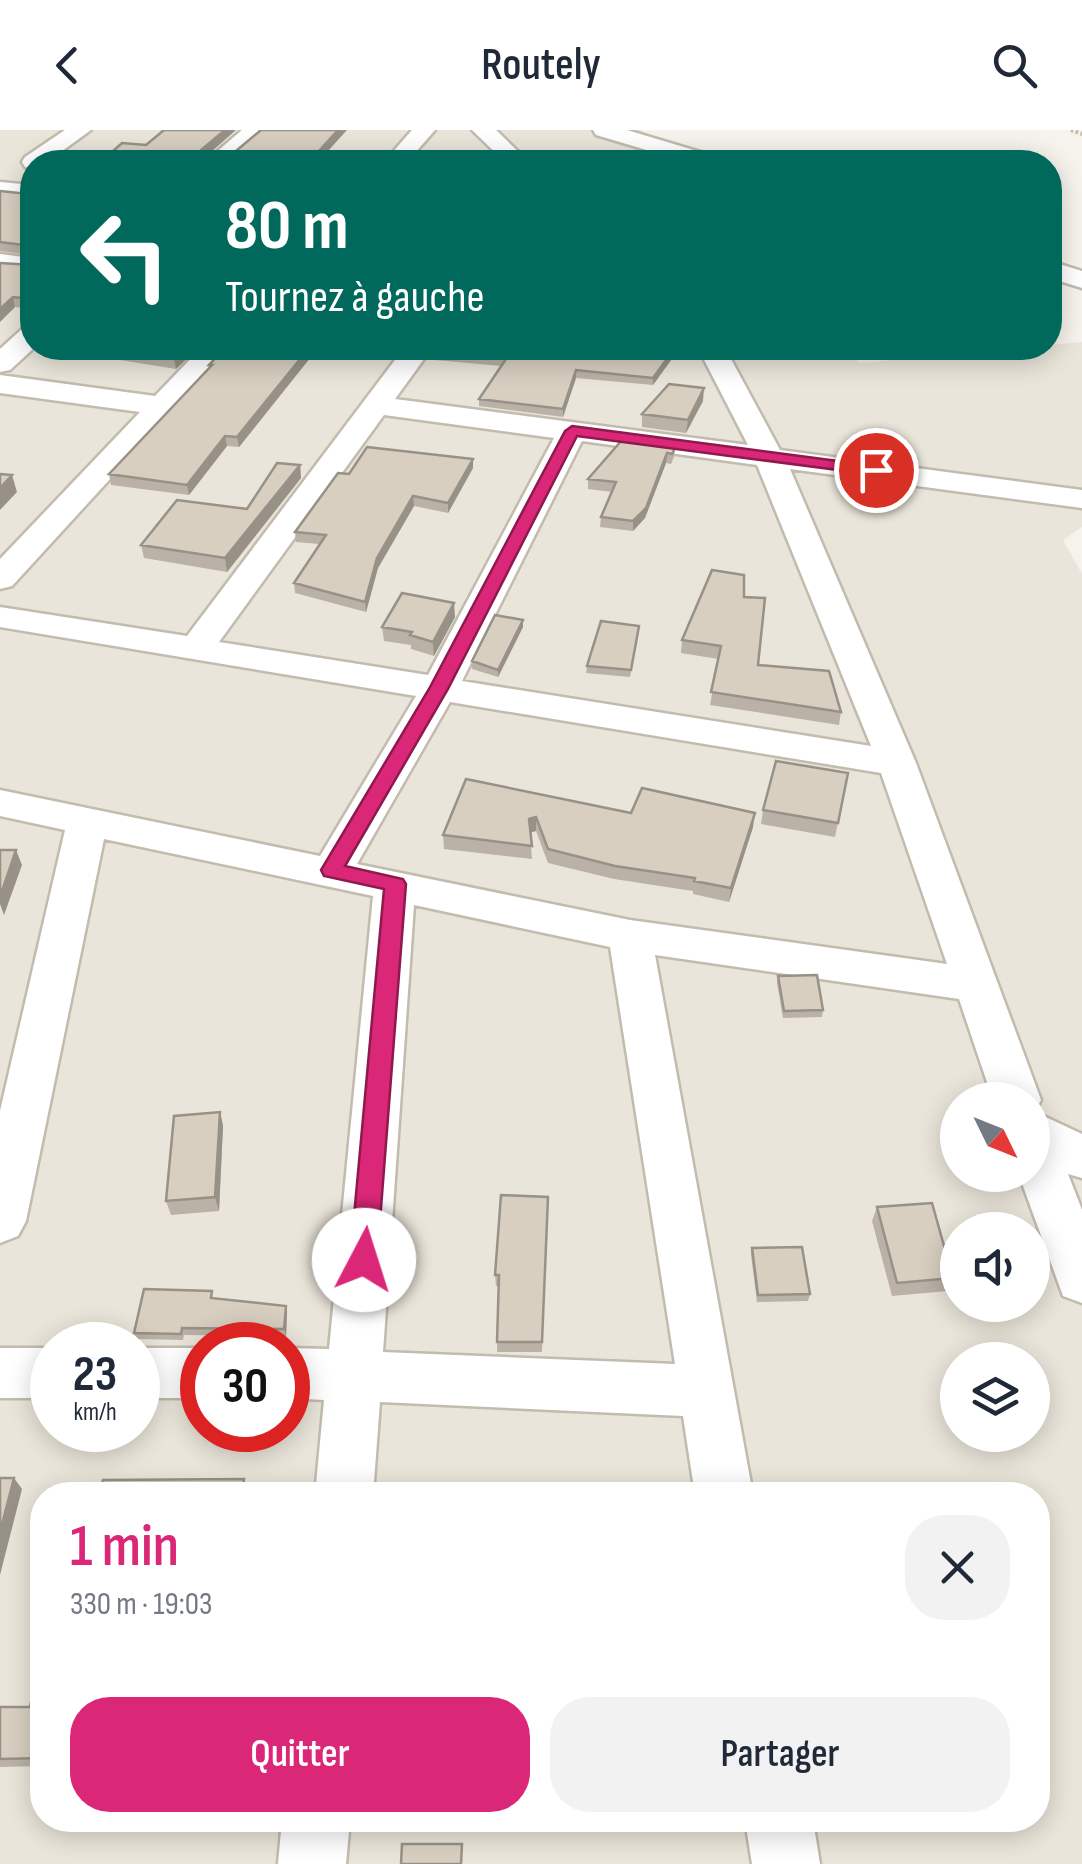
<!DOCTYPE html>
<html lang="fr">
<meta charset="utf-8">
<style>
body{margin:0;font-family:"Sofia Sans Condensed",sans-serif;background:#f2f2f3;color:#1f2937;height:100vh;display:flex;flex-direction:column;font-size:38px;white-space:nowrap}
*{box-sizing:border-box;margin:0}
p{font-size:32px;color:#747a83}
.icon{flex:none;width:55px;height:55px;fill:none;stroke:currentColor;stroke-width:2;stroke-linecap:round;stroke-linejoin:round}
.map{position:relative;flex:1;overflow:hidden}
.panel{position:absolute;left:30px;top:1352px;width:1020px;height:350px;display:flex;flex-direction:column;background:#fff;border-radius:40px;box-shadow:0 5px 25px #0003}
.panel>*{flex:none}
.hud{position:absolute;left:20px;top:20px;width:1042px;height:210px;border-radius:40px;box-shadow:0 5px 25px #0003;background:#00695c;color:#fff;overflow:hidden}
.needle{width:65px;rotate:133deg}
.tools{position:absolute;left:940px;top:952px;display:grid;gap:20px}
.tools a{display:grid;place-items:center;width:110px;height:110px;border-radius:50%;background:#fff;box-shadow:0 5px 25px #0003;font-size:50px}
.speed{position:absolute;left:30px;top:1192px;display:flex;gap:20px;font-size:50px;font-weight:700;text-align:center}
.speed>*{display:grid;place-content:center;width:130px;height:130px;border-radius:50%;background:#fff;box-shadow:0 5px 25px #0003;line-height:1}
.speed small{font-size:25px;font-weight:400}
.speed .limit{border:15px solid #d22;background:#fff;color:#111}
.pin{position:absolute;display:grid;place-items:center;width:85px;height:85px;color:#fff;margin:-42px;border:5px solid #fff;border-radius:50%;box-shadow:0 2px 10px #0007}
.me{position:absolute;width:110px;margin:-55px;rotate:5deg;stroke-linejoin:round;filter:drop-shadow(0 0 8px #0008)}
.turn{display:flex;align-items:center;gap:35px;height:210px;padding:0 40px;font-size:45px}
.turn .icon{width:130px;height:130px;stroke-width:2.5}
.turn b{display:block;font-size:70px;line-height:85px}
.round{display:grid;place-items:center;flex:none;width:105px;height:105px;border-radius:40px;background:#f2f2f3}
.headline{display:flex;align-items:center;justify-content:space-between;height:170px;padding:0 40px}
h1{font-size:60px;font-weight:600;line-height:75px;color:#db2777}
.button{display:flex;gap:20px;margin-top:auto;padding:20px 40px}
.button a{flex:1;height:115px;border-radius:40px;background:#db2777;color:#fff;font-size:40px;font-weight:600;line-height:115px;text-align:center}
.button a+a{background:#f2f2f3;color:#1f2937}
header{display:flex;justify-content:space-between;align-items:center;height:130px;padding:0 40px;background:#fff;font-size:45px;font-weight:600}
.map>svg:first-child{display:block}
.residential{fill:#eae5da;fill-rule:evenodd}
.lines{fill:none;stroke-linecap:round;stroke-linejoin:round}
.street-casing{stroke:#c2bbae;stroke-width:5}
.path{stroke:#c4b79f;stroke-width:4;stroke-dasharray:2.5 2.5;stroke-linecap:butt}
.street{fill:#fff;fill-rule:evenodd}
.wall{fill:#bab2a6}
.shaded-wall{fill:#979187}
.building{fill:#d8cfc1;stroke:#979187;stroke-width:2.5}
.route{fill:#db2777;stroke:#8e194d;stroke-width:2.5}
</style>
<header><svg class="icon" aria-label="back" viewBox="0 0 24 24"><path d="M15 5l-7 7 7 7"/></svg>Routely<svg class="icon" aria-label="search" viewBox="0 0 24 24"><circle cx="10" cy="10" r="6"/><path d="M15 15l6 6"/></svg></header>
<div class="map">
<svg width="1082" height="1734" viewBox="0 0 1082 1734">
<rect width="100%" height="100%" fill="#f6f3ec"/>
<path class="residential" d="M0,0H641L672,32H32V218H845L860,233L1082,212V397L1063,410L1082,444V1734H0ZM958,970H1032V1045H958ZM958,1100H1032V1175H958ZM52,1215H138V1300H52ZM202,1215H288V1300H202ZM958,1230H1032V1305H958ZM42,1365H1038V1690H42Z"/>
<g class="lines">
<defs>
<path id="street" d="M65,0H91L47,32H32V39L25,37L22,32L25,27Z
M242,0H266L229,32H205Z
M412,0H435L407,32H384Z
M472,0H496L529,32H505Z
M593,0H627L717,27L720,32H687L596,5Z
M0,52L32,55V69L0,66Z
M0,124L32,128V142L0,140Z
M1050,131L1082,141V158L1050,148Z
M32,197L34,218L10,240L0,242V219L22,199Z
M201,218H230L12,456L0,459V429L140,282L0,263V245L155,266Z
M404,218H432L395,269L748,315L698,218H725L780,320L1082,360V378L790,339L916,633L1041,970L1035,982L1082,1004V1048L1068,1044L1082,1080V1173L1063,1166L1019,1045H1032V970H993L959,869L655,825L753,1365H695L683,1286L380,1272L373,1365H315L324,1270L288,1268V1218L329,1219L373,766L104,709L26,1091L18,1106L0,1113V981L65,700L0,686V660L320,726L416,566L0,497V477L187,506ZM384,285L554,308L428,545L219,512ZM582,311L757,335L871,616L462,551ZM450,572L881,643L947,834L630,790L357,734ZM414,775L610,817L675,1234L383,1222Z
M0,1218H52V1268H0Z
M138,1218H202V1268H138Z
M282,1690H350L346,1734H278Z
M745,1690H813L820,1734H752Z"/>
</defs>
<use href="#street" class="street-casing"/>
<path class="path" d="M1071,0L1082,4"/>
<use href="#street" class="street"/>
</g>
<path class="wall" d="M32,57V179L15,177L0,133L32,135V125L0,121V61L29,64Z
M93,218H198L176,239L95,226Z
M225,218H318L239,317L227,316L189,365L111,355L109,344L209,238V235Z
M674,219V226L653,255L576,248L563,287L479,276V269L501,236L435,230L434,223Z
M703,271L686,303L642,297V284Z
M675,318L674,327L671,334L666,333L645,388L633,401L600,397L601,387L612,362L588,359V349Z
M473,329V338L448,383L414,376L378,438L366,482L295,463L294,453L319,414L296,412L295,402Z
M300,335L301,348L227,442L144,428L141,415L247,379Z
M744,467L758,535L841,582L839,595L710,575L718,529L681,523L682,510Z
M455,487L434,526L411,519V515L384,511L382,497Z
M639,496L630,547L586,543L587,536Z
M523,497L498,547L472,539V531Z
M848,643L835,707L761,694L763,680Z
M466,649L631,683L753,697L729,772L693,764V761L614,749L548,733L536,701L530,702L532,729L444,719L443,705Z
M778,846L823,880L822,887L783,888L777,853Z
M220,982L223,996L219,1081L171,1085L166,1071Z
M548,1067L542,1222H497L499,1156H496L495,1145Z
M877,1077L953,1148L948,1161L892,1166L872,1091Z
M752,1118L810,1164L808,1171L757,1172L751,1125Z
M214,1168L287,1182L286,1206L184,1205L183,1210L137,1209L134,1203Z
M42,1517V1636L0,1637V1577H30Z"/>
<path class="shaded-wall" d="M225,0H236L203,29L201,20Z
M338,0H347L318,32H309Z
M13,167L15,177L0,192V179Z
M186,218H198L176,239L174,229Z
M309,218H318L239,317L237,307Z
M674,219V226L653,255V248Z
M576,240V248L563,287V279Z
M704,258L703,271L686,303L688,290Z
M225,306L227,316L189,365L187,355Z
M667,323L666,333L645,388L633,401V391Z
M473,329V338L448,383V373Z
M300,335L301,348L227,442L225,428Z
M12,345L17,362L0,380V358Z
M413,366L414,376L378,438L366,482L365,472L377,428Z
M454,473L455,487L434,526L433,512Z
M523,490V497L498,547V540Z
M755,683L753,697L729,772L731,758Z
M536,687V701L529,703V689Z
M16,720L22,735L4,785L0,774V767Z
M220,982L223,996L219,1081L215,1067Z
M286,1176L287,1182L286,1206L284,1199Z
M14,1348L22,1359L0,1445V1402Z
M244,1349L248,1360L247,1365H241Z"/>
<path class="building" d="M164,0H225L201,20V26H230L261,0H338L309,32H60L68,26L103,30L122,13L146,15Z
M32,57V169L13,167L0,179V133L32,135V116L0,112V61L29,64Z
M103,218H186L174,229Z
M225,218H309L237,307L225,306L187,355L109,344L212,235H209Z
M437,218H668L674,219L653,248L576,240L563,279L479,269L506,229L434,223Z
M669,254L704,258L688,290L642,284Z
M622,310L675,318L672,324L667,323L646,378L633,391L601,387L616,352L588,349Z
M367,317L473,329L448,373L413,366L377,428L365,472L294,453L326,405L295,402L338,343L349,344Z
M277,333L300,335L225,428L141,415L177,370L247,379Z
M0,344L12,345L0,358Z
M712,440L744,445V467L765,468L758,535L829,541L841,582L711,562L721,516L682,510Z
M402,463L454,473L433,512L410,505L412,502L382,497Z
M495,485L523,490L498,540L472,531Z
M601,491L639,496L631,540L587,536Z
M776,631L848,643L838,693L763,680Z
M466,649L631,683L642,658L755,683L731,758L694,751L695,748L615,736L548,719L536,687L529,689L532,716L443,705Z
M0,720H16L0,767Z
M817,845L823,880L784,881L778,846Z
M220,982L215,1067L166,1071L174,986Z
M501,1065L548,1067L542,1212H497L499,1145H495Z
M932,1073L953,1148L897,1153L877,1077Z
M802,1117L810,1164L758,1165L752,1118Z
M144,1159L212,1161L211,1168L286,1176L284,1199L182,1198L181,1204L134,1203Z
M0,1348H14L0,1402Z
M244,1349L241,1365H100L103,1350Z
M42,1517V1628L0,1629V1577H30Z
M402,1714H462L461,1734H401Z"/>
<path class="route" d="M572,296L876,336L884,340L876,345L577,306L448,559L345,736L403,749L406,754L377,1130L373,1138L364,1141L354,1138L350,1130L384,759L324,746L321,740L429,559L565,301Z"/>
</svg>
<div class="tools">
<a><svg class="needle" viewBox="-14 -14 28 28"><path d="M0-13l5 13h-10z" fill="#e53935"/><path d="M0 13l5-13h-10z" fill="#747a83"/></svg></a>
<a><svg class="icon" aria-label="sound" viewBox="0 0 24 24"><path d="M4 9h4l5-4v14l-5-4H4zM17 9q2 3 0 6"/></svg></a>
<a><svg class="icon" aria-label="layers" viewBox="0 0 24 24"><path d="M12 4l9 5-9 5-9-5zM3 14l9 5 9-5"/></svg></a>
</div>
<div class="speed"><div>23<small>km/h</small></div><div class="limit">30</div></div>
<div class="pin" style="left:876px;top:340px;background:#d93025"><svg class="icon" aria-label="arrive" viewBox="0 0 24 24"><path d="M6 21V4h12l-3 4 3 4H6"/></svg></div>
<svg class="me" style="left:364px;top:1130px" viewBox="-20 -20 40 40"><circle r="19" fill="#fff"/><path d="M0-13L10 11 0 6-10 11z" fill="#db2777"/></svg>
<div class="hud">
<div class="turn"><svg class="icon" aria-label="left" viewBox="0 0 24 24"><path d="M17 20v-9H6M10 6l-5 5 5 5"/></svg><div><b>80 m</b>Tournez à gauche</div></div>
</div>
<section class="panel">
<div class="headline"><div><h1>1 min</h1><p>330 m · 19:03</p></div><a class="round"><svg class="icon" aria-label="close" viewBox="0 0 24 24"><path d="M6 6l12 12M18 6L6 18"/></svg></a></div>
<div class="button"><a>Quitter</a><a>Partager</a></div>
</section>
</div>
